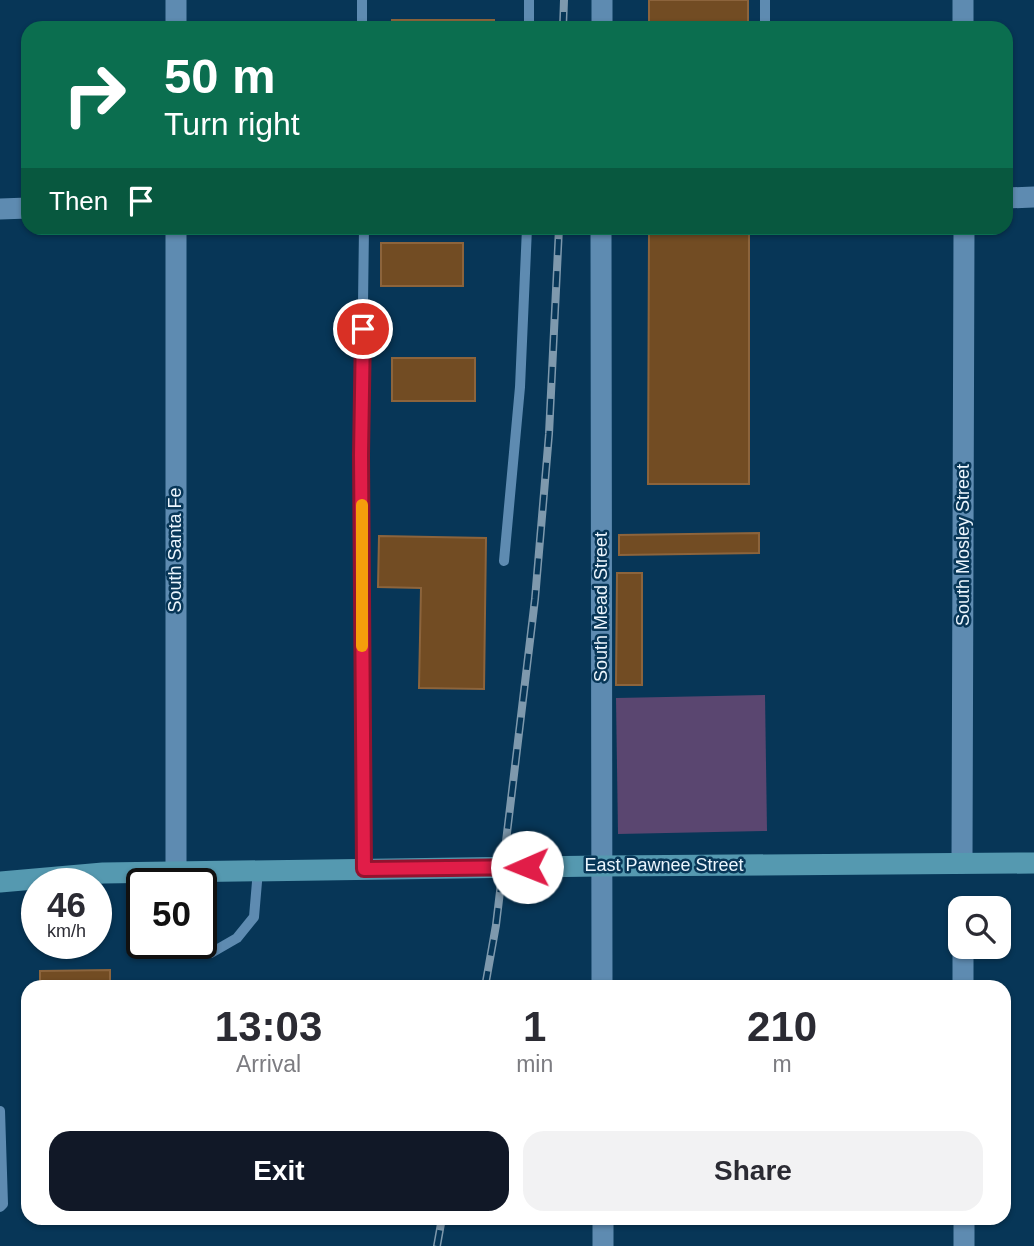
<!DOCTYPE html>
<style>
body{margin:0;font-family:Arial,sans-serif;background:#f2f2f3;color:#2b2b33;height:100vh;display:flex;flex-direction:column;font-size:26px;white-space:nowrap}
*{box-sizing:border-box;margin:0}
p{font-size:23px;color:#7c7c81}
.icon{flex:none;width:38px;height:38px;fill:none;stroke:currentColor;stroke-width:2;stroke-linecap:round;stroke-linejoin:round}
.map{position:relative;flex:1;overflow:hidden}
.details{position:absolute;left:21px;top:980px;width:990px;height:245px;display:flex;flex-direction:column;background:#fff;border-radius:21px;box-shadow:0 2px 5px #0004}
.details>*{flex:none}
.top-card{position:absolute;left:21px;top:21px;width:992px;height:214px;border-radius:21px;box-shadow:0 2px 5px #0004;background:#0b6e4f;color:#fff;overflow:hidden}
.buttons{position:absolute;left:948px;top:896px;display:grid;gap:14px}
.buttons a{display:grid;place-items:center;width:63px;height:63px;border-radius:14px;background:#fff;box-shadow:0 2px 5px #0004;font-size:35px}
.speed{position:absolute;left:21px;top:868px;display:flex;gap:14px;font-size:35px;font-weight:700;text-align:center}
.speed>*{display:grid;place-content:center;width:91px;height:91px;border-radius:50%;background:#fff;box-shadow:0 2px 5px #0004;line-height:1}
.speed small{font-size:18px;font-weight:400}
.speed .limit{border:4px solid #111;border-radius:10px;background:#fff;color:#111}
.pin{position:absolute;display:grid;place-items:center;width:60px;height:60px;color:#fff;margin:-30px;border:4px solid #fff;border-radius:50%;box-shadow:0 2px 7px #0007}
.me{position:absolute;width:77px;margin:-38px;rotate:269deg;stroke-linejoin:round;filter:drop-shadow(0 0 5px #0008)}
.turn{display:flex;align-items:center;gap:24px;height:147px;padding:0 28px;font-size:32px}
.turn .icon{width:91px;height:91px;stroke-width:2.5}
.turn b{display:block;font-size:49px;line-height:60px}
.then{display:flex;align-items:center;height:66px;padding:0 28px;background:#0003;gap:14px;font-size:26px}
.eta{display:flex;justify-content:space-evenly;align-items:center;height:119px;text-align:center}
.eta b{font-size:42px;font-weight:700;line-height:49px}
.cta{display:flex;gap:14px;margin-top:auto;padding:14px 28px}
.cta a{flex:1;height:80px;border-radius:21px;background:#111827;color:#fff;font-size:28px;font-weight:700;line-height:80px;text-align:center}
.cta a+a{background:#f2f2f3;color:#2b2b33}
.map>svg:first-child{display:block}
.green{fill:#5a4670}
.building{fill:#724c23;stroke:#8c643c;stroke-width:2}
.lines{fill:none;stroke-linecap:round;stroke-linejoin:round}
.lane{stroke:#5e8bb1;stroke-width:10}
.street{stroke:#5e8bb1;stroke-width:21}
.secondary{stroke:#5599b0;stroke-width:21}
.rail-casing{stroke:#7e99ad;stroke-width:8}
.rail{stroke:#073657;stroke-width:5;stroke-dasharray:16;stroke-linecap:butt}
.route-casing{stroke:#92132f;stroke-width:18}
.route{stroke:#e11d48;stroke-width:12}
.slow{stroke:#f59e0b;stroke-width:12}
.labels{text-anchor:middle;stroke-width:5;stroke-linejoin:round;paint-order:stroke}
.street-label{font-size:18px;fill:#ebf5fd;stroke:#073657}
</style>
<div class="map">
<svg width="1034" height="1246" viewBox="0 0 1034 1246">
<rect width="100%" height="100%" fill="#073657"/>
<path class="green" d="M765,695L767,831L618,834L616,698Z"/>
<path class="building" d="M649,0H748V28H649Z
M392,20H494V28H392Z
M649,231H749V484H648Z
M381,243H463V286H381Z
M392,358H475V401H392Z
M759,533V553L619,555V535Z
M379,536L486,538L484,689L419,688L421,588L378,587Z
M617,573H642V685H616Z
M110,970V987H40V971Z"/>
<g class="lines">
<path class="lane" d="M362,0V28
M765,0V28
M529,28V0
M364,228L361,455L364,869
M504,561L520,387L527,228
M172,943L178,953H211L237,938L254,917L258,870
M0,1111L3,1204L0,1207"/>
<path class="street" d="M963,0V28
M176,28V0
M602,28V0
M1006,198L1034,197
M0,209L28,208
M176,228V872
M601,228L602,987
M962,863L964,228
M963,947V987
M603,1218V1246
M964,1218V1246"/>
<path class="secondary" d="M0,882L103,873L602,866L1034,863"/>
<defs>
<path id="rail" d="M563,28L564,0
M485,987L496,925L535,599L549,434L559,228
M437,1246L442,1218"/>
</defs>
<use href="#rail" class="rail-casing"/>
<use href="#rail" class="rail"/>
</g>
<g class="lines">
<defs>
<path id="route" d="M363,329L361,455L364,869L527,867"/>
</defs>
<use href="#route" class="route-casing"/>
<use href="#route" class="route"/>
<path class="slow" d="M362,505V646"/>
</g>
<g class="labels">
<g class="street-label">
<text transform="translate(963 545) rotate(-90)" y="6">South Mosley Street</text>
<text transform="translate(175 550) rotate(-90)" y="6">South Santa Fe</text>
<text transform="translate(601 607) rotate(-90)" y="6">South Mead Street</text>
<text x="664" y="871">East Pawnee Street</text>
</g>
</g>
</svg>
<div class="buttons">
<a><svg class="icon" aria-label="search" viewBox="0 0 24 24"><circle cx="10" cy="10" r="6"/><path d="M15 15l6 6"/></svg></a>
</div>
<div class="speed"><div>46<small>km/h</small></div><div class="limit">50</div></div>
<div class="pin" style="left:363px;top:329px;background:#d93025"><svg class="icon" aria-label="arrive" viewBox="0 0 24 24"><path d="M6 21V4h12l-3 4 3 4H6"/></svg></div>
<svg class="me" style="left:527px;top:867px" viewBox="-20 -20 40 40"><circle r="19" fill="#fff"/><path d="M0-13L10 11 0 6-10 11z" fill="#e11d48"/></svg>
<div class="top-card">
<div class="turn"><svg class="icon" aria-label="right" viewBox="0 0 24 24"><path d="M7 20v-9h11M14 6l5 5-5 5"/></svg><div><b>50 m</b>Turn right</div></div>
<div class="then">Then<svg class="icon" aria-label="arrive" viewBox="0 0 24 24"><path d="M6 21V4h12l-3 4 3 4H6"/></svg></div>
</div>
<section class="details">
<div class="eta">
<div><b>13:03</b><p>Arrival</p></div>
<div><b>1</b><p>min</p></div>
<div><b>210</b><p>m</p></div>
</div>
<div class="cta"><a>Exit</a><a>Share</a></div>
</section>
</div>
